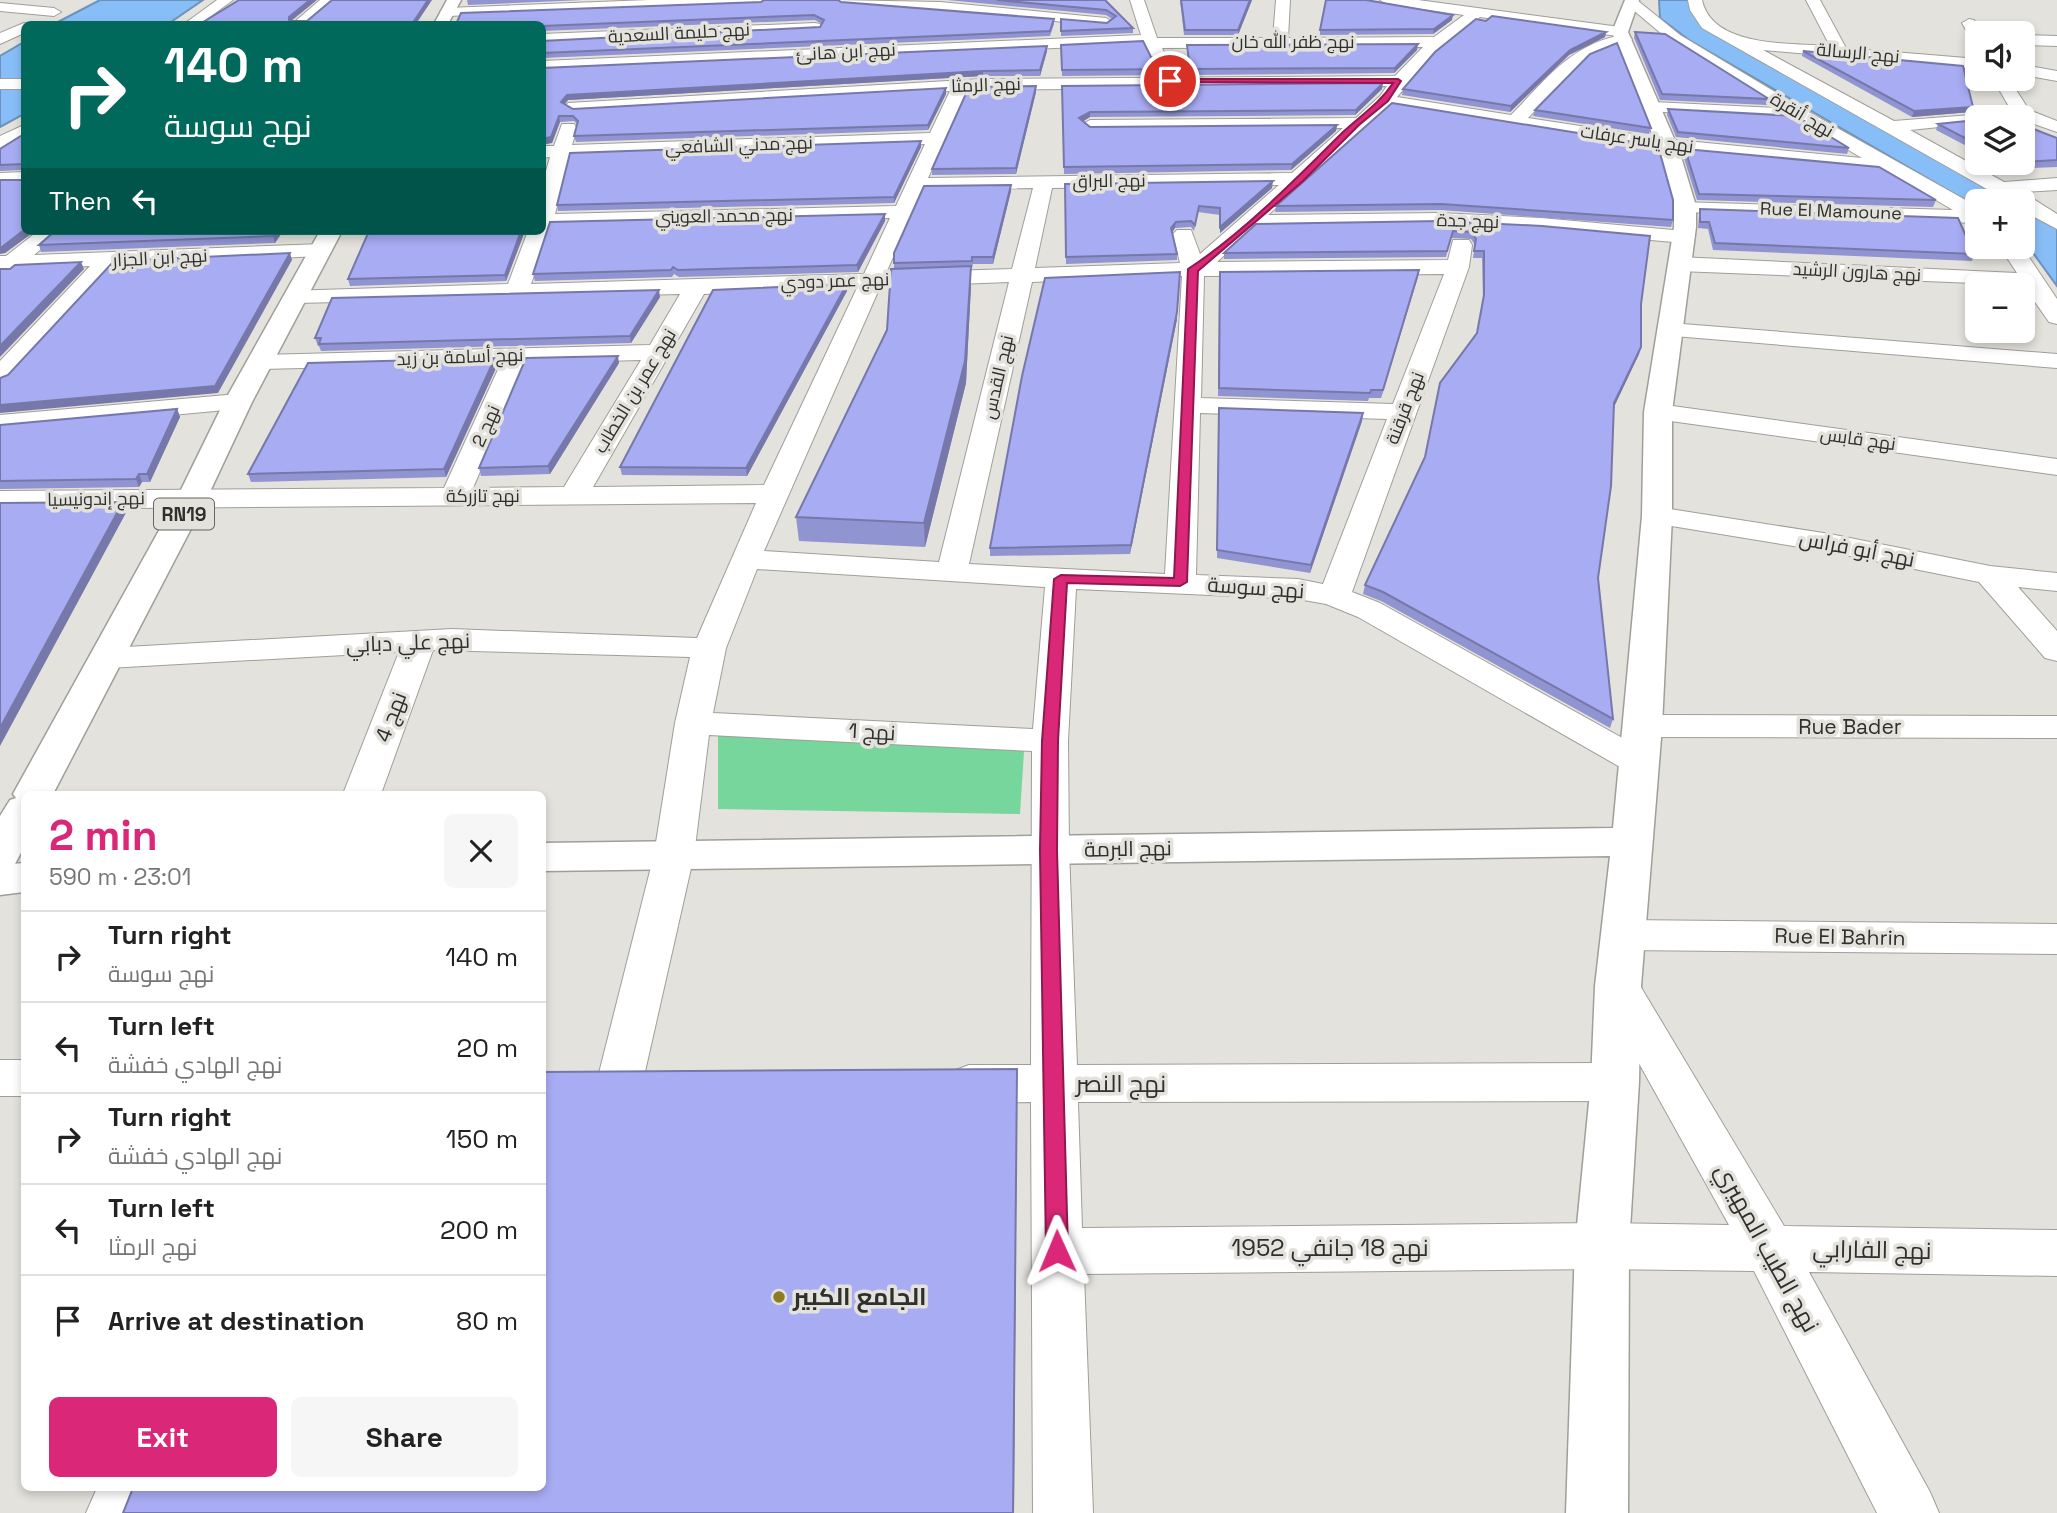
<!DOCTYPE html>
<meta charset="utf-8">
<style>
body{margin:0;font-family:"Space Grotesk",Cairo,sans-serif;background:#f6f6f6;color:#222;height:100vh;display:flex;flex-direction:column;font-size:26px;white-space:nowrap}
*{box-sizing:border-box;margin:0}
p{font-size:23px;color:#767676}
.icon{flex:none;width:38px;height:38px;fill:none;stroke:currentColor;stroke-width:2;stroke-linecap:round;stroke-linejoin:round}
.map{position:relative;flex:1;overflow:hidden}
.sheet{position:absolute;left:21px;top:791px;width:525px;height:700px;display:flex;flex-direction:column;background:#fff;border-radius:10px;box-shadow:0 4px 10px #0003}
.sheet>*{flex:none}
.guide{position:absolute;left:21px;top:21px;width:525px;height:214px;border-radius:10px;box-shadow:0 4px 10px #0003;background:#00695c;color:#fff;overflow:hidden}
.tools{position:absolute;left:1965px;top:21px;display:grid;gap:14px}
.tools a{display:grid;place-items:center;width:70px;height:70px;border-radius:10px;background:#fff;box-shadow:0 4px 10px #0003;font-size:35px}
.pin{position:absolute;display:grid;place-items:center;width:60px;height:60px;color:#fff;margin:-30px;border:4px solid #fff;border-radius:50%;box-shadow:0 2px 7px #0007}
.me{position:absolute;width:77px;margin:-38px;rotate:359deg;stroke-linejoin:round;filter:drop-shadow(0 0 5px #0008)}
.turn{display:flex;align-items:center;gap:24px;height:147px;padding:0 28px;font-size:32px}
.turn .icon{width:91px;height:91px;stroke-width:2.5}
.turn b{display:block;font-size:49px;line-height:60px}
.then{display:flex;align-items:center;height:66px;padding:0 28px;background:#0003;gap:14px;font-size:26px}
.round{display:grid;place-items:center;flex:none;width:74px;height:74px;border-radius:10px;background:#f6f6f6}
.headline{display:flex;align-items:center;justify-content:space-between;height:119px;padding:0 28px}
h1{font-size:42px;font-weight:700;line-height:52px;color:#db2777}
.action{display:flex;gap:14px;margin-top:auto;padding:14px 28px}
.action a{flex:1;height:80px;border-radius:10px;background:#db2777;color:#fff;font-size:28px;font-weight:700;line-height:80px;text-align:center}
.action a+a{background:#f6f6f6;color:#222}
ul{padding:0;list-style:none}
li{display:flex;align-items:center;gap:21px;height:91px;padding:0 28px;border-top:2px solid #e0e0e0}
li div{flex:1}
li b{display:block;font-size:26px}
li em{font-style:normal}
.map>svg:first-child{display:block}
.green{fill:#77d69b}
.water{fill:#88bef8;stroke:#6d93bb;stroke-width:2}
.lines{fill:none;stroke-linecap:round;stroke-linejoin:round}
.street-casing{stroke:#a09e99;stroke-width:2}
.secondary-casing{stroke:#a09e99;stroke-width:3}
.primary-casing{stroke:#a09e99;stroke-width:3}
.street{fill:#fff;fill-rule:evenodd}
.secondary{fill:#fff;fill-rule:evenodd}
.primary{fill:#fff;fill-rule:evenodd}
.wall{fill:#9094d1}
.shaded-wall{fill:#7678aa}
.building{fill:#a8acf3;stroke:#7678aa;stroke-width:2}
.route{fill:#db2777;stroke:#8e194d;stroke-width:2}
.poi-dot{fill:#8c7c22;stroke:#e4e2dc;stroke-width:2.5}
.labels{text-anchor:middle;stroke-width:7;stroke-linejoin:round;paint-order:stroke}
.far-street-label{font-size:18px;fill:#2f2f2d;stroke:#e4e2dc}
.shield{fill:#e4e2dc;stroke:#656562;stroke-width:2}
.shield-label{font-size:19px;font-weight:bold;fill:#2f2f2d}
.street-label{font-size:21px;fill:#2f2f2d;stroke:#e4e2dc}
.near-street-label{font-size:24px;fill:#2f2f2d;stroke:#e4e2dc}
.near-poi-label{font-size:24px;font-weight:bold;fill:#2f2f2d;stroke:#e4e2dc;text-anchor:start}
</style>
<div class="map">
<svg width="2057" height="1513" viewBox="0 0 2057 1513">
<rect width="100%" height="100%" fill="#e4e2dc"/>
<path class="green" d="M718,734L1024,751L1020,814L718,809Z"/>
<path class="water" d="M100,0H203L168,24H54Z
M1659,0H1690L1701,24L2015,201H1978L1977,207L1689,40L1660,18Z
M24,42V114L0,127V56Z
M2023,206L2057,227V286L2023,239Z"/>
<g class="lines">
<defs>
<path id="street" d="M217,0H233L200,24H184Z
M320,0H336L307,24H292Z
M649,0H768L761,4L447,16L440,12L447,8Z
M835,0L940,2L1106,18L1113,22L1106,26L940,10L842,4Z
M1130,0H1144L1157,38H1273L1276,0H1290L1288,38L1434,37L1464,15L1387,4L1380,0H1418L1620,27L1628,32L1626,35L1632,39L1629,42L1606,48L1587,57L1528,118L1665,139L1862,158L1795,119L1647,111L1644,107L1653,102L1777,108L1670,41L1625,3L1627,0H1637L1680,35L1805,110L1978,207V222L1974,223L1685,212L1678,210L1675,206L1678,202L1953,210L1886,171L1665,151L1390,106L1268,215L1440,213L1541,218L1684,231L1691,233L1695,237L1691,241L1684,243L1541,230L1440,225L1254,228L1217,262L1448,260L1453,240H1469L1472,245L1469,267L1352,592L1380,603L1653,755L1658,763L1653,771L1640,775L1627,771L1358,617L1326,604L1298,599L1076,589L1068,741L1069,850L1077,1065L1615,1063L1631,1069L1638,1082L1631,1095L1615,1101L1078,1102L1082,1228L1602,1223L1729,1225L1596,986L1603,974L1618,970L1633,974L1784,1226L2057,1230V1276L1809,1272L1930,1492L1939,1513H1877L1754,1271L1602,1269L1084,1274L1093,1513H1033L1031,1102L969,1103L953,1097L946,1084L953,1071L969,1065H1031L1032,751L709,735L694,855L642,1085L635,1098L619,1104L603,1098L596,1085L654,855L675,723L690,657L433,650L381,794H343L399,652L108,668L96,665L91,658L96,651L108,648L452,629L697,638L756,503L0,509V491L444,488L501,363L262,369L253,367L250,362L253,357L262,355L650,345L680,294L296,303L288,301L285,296L288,291L508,284L528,231H542V185L550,157L542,158V146H554L562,124H574L577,128L572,145L930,133L950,91L574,112L565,107L568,103L983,79L1395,76L1423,47L1162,48L1167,58L1159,63L1153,61L1144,44L542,71V61L1141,35ZM1480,17L1617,36C1568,47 1545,81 1511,115L1397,97L1432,55ZM1387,86L1380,96L1356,118L1090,120L1081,125L1090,130L1343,128L1292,173L928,178L967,90ZM925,144L896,206L555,214L569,157ZM1279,185L1200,254L1191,230H1177L1173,234L1180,263L1035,268L1052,188ZM1033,188L1012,269L886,273L923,190ZM890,218L864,274L531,284L550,231L547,227L550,226ZM1444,274L1393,404L1201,398L1204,276ZM1182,276L1165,574L969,564L1032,282ZM1009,282L939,562L764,551L880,287ZM857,288L764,485L593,487L704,294ZM641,360L564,487L473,488L526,363ZM1200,413L1387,419L1323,584L1298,579L1196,575ZM757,569L1045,587L1033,729L713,713L726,648Z
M1688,0H1702C1712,48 1791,43 1830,46L1806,0H1820L1846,48L1978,59V69L1763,50L1894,121L1984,114L1986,117H1978V123L1910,130L2004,182L2057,178V190L2022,192L2057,214V229L2023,211V201H2008L1702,28L1690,10Z
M0,3L54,8L61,12L54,16L0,11Z
M1969,19L1974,20L1982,33H1978V43L1973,42L1962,23Z
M24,23L30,24H24V33L0,44V33Z
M815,23L820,24L822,27L820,30L542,44V34Z
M2023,35L2057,36V46L2023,45Z
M2023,65L2057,71V81L2023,75Z
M0,79H24V89H0Z
M1993,79H2009L2029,110L2057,121V132L2023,120V117H2015Z
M24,125V137L0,150V136Z
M24,172V184L0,185V173Z
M38,231H62L34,255L321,244L329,245L332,250L329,255L321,256L115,265L9,381L0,384V361L90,266L17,269L13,273H0V256H6Z
M2000,247H2022L2057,299V324L2049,322L2023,285L1679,271L1671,269L1668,264L1671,259L1679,257L2017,273Z
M1670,323L2057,354V368L1662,335L1658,330L1662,325Z
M238,394L247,396L251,402L247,408L0,431V415Z
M1658,404L2057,459V475L1649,418L1645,412L1649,406Z
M1657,507L1830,534L1990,566L2057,573V591L2018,587L2057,631V661L2045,658L1979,582L1830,552L1647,522L1642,516L1647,510Z
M1643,715L2057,716V738L1643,737L1630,734L1625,726L1630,718Z
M1622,920L2057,924V954L1622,950L1607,946L1601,935L1607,924Z
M0,1060H24V1096H0Z
M97,1488H155L146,1513H86Z"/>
<path id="secondary" d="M1625,0H1639L1628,32L1679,150L1696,206V227L1672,412V516L1662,726L1641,986L1639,1082L1629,1246L1628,1513H1566L1575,1246L1591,1082L1595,986L1610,856L542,871V843L1613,828L1642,516L1644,412L1674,227V206L1659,151L1612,32Z
M24,863V892L0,895V865Z"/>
<path id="primary" d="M447,0H461L448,24H434Z
M320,231H342L252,402L207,498L53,794H24V847L15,864L0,868V816L10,800L16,798L13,794L177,498L224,402Z"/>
</defs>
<use href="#street" class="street-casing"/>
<use href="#secondary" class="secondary-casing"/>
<use href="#primary" class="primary-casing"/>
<use href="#street" class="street"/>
<use href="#secondary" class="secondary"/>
<use href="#primary" class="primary"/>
</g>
<path class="wall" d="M467,0H583L468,5Z
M947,0H1105L1133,28V33L1061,36V19L1107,23L1112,19L1106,15Z
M1180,0H1252L1238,35H1184Z
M841,2L1054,19V24L1050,36L542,58V41L820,27L822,24L815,20L542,31V24Z
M1452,20L1433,34L1320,35V30Z
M1486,21L1606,32L1605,37L1569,55L1510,112L1402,95L1403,89Z
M1635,32L1769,99L1767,105L1660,100L1634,38Z
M1061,45L1151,57L1175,69V75L1062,76Z
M1187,45L1417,50L1394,73L1189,75Z
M1047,46V51L1040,76H983L568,100L565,104L573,109L946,88V94L928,130L576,142L574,136L577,124L574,121L560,122L552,143L542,68Z
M1803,51L1973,107L1971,112L1912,117L1802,56Z
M1036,86V92L1016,174L932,175V169Z
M1062,86L1382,89L1355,115L1090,117L1083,121L1090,127L1337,125L1336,131L1291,170L1064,174Z
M1392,103L1673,220L1671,227L1440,210L1275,212L1276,206Z
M1668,109L1849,148L1847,154L1676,137L1667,115Z
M1535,110L1651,128L1649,134L1533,116Z
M1938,124L1978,126V152L1936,130Z
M2023,125L2057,138V167L2009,169L1997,163H2023Z
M24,134V231H35L5,253L23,180V170L0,171V149Z
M921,141V147L894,203L558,211L557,205Z
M1685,149L1936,200L1933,207L1697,200L1683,155Z
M1065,184L1272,188L1220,233V215L1198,212L1194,231L1191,227L1175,228L1172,233L1177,254V260L1066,264Z
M1011,191L993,264H973L972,268H971V286L966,383L925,547L799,541L796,517L887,330L894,269V263Z
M1700,209L1974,254L1972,261L1713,250L1708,229L1698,228L1699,215Z
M885,221L858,272L679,277L674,274L672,277L535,281L533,274Z
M1256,224L1542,226L1641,304L1639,354L1614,407L1598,578L1613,719L1610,728L1381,601L1363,594L1365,585L1425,457L1477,333L1483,302L1482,258H1473L1475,245L1471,239L1451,238L1446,257L1224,259V253Z
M283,231L275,243L41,252L39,245Z
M525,231L506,281L350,286L348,279Z
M1419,270L1381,398H1369L1368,401L1218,396L1219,278Z
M847,284V291L747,476L622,475L620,467Z
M660,297L631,343L321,351L319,346H318L315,338Z
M1177,319L1130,554L990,556V548Z
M495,358L497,366L446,477L251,482L248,474Z
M619,363L550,474L481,476L479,468Z
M1219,408L1363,413L1362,421L1310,573L1217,558Z
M177,409L180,417L150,482H142L139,487L0,489V425Z"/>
<path class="shaded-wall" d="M310,0H317L290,22L289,21V17Z
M428,0H432L416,24H412Z
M1250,0H1252L1238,35V30Z
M1453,15L1452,20L1433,34L1434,29Z
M1606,32L1605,37L1569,55L1510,112L1511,106L1570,50Z
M1418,44L1417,50L1394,73L1395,68Z
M1047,46V51L1040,76V70Z
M983,71V76L568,100L562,108L561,102L567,95Z
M1383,83L1382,89L1355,115L1356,110Z
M1036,86V92L1016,174V168Z
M946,88V94L928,130V125Z
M1973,107L1971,112L1912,117L1914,111Z
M1090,112V117L1079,124V118Z
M559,116L560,122L552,143L542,145V139Z
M1337,125L1336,131L1291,170L1292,164Z
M921,141V147L894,203V197Z
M545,154L546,160L542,174V163Z
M1273,181L1272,188L1220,233V227Z
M1011,185V191L993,264V257Z
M885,214V221L858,272L857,265Z
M1176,222L1175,228L1170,235L1171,228Z
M24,230V231H35L5,253L0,254V247Z
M277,231H283L275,243L273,236Z
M521,231H525L506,281L505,275Z
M290,253L292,260L218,393L0,413V405Z
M81,262L84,269L0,357V346Z
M971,266V286L966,383L925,547L924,523Z
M1419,270L1418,277L1381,398L1383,390Z
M847,284V291L747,476L746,468Z
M659,290L660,297L631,343L630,336Z
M1177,312V319L1130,554L1131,545Z
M1641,347L1639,354L1612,411L1614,403Z
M618,356L619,363L550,474L548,466Z
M495,358L497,366L446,477L444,469Z
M177,409L180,417L150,482L147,474Z
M1363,413L1362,421L1310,573L1311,565Z
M139,474L142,482L139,487L136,479Z
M123,502L127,511L0,746V728Z
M1017,1069L1014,1513H1013Z"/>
<path class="building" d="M239,0H310L289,17V21H307L332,0H428L412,24H200Z
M764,0H838L841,2L1054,19L1050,31L542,53V41L820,27L824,20L814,15L542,26V24H456L461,13L761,2Z
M997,0H1105L1133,28L1061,31V19L1107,23L1116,16L1106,10Z
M1181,0H1250L1238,30H1185Z
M1326,0H1366L1453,15L1434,29L1320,30Z
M1492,16L1606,32L1570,50L1511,106L1403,89L1435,52L1476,19L1486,21Z
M1635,32L1665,34L1769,99L1662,94Z
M1143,41L1151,57L1158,60L1164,58L1175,69L1062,70L1061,45Z
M1617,43L1651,128L1535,110L1590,54Z
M1418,44L1395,68L1190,69L1187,45Z
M1047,46L1040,70L983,71L567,95L561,102L573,109L946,88L928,125L574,136L578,121L573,116H559L551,137L542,139V68Z
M1803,51L1963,66L1973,107L1914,111Z
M1383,83L1356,110L1090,112L1079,118L1090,127L1337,125L1292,164L1064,167L1062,86Z
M1036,86L1016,168L932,169L969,87Z
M1392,103L1658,146L1673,200V220L1441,204L1276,206Z
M1668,109L1796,116L1849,148L1678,132Z
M1976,120L1978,126V145L1938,124Z
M2023,125L2057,138V160L2023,162Z
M24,134V230L2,247H0V180H23V164L0,165V149Z
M921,141L894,197L557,205L570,153Z
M1685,149L1879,167L1936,200L1699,194Z
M1273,181L1220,227V208L1199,206L1195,225L1191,221L1176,222L1171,228L1177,254L1066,257L1065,184Z
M1011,185L993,257H972V261L894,263V253L924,186Z
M1700,209L1958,218L1974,254L1715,243L1709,222H1700Z
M885,214L857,265L678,270L673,267L671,270L533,274L550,222Z
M1441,221L1542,226L1650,236L1641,304V347L1614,403L1611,486L1598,578L1613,719L1383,592L1365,585L1425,457L1440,383L1477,333L1484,295V251H1474L1476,239L1472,232L1453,231L1447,251L1224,253L1256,224Z
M55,231H277L273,236L39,245Z
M369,231H521L505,275L348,279Z
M290,253L215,386L0,405V378L8,375L114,261Z
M81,262L0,346V269H10L15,265Z
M971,266L965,361L924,523L796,517L887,330L891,269Z
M1419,270L1383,390H1371L1370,393L1219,388L1220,272Z
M1180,272L1177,312L1131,545L990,548L1022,376L1045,278Z
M847,284L746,468L620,467L713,290Z
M659,290L630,336L319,344L321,338H315L332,298Z
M618,356L548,466L479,468L526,358Z
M495,358L444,469L248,474L308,363Z
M1219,408L1363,413L1311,565L1217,550Z
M177,409L147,474H139L136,479L0,481V425Z
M123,502L0,728V503Z
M1017,1069L1013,1513H123L133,1488H542V1072Z"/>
<path class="route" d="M1170,79H1398L1401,81L1388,101L1359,125L1303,181L1198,271L1187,582L1180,586L1067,583L1058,741L1057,850L1068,1251L1065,1258L1057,1260L1049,1258L1046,1251L1040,850L1042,741L1054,579L1061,575L1174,578L1188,269C1242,234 1297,178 1343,132C1360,116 1380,103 1393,83L1168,82Z"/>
<circle class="poi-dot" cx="779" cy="1297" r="7"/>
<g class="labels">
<g class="far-street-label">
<text transform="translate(679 33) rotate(-3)" y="6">نهج حليمة السعدية</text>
<text x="1293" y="48">نهج ظفر الله خان</text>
<text transform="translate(846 52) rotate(-3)" y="6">نهج ابن هانئ</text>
<text transform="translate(1858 53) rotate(5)" y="6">نهج الرسالة</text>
<text transform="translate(986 85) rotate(-2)" y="6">نهج الرمثا</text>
<text transform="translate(1802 115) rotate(31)" y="6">نهج أنقرة</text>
<text transform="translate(1637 139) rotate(8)" y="6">نهج ياسر عرفات</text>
<text transform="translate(739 145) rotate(-2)" y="6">نهج مدني الشافعي</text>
<text transform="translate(1109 181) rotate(-1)" y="6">نهج البراق</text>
<text transform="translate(1831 211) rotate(2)" y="6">Rue El Mamoune</text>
<text transform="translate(724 216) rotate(-1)" y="6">نهج محمد العويني</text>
<text transform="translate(1468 221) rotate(2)" y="6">نهج جدة</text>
<text transform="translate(160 258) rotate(-3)" y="6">نهج ابن الجزار</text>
<text transform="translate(1857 272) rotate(3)" y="6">نهج هارون الرشيد</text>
<text transform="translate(835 281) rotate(-2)" y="6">نهج عمر دودي</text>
<text transform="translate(460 357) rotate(-2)" y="6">نهج أسامة بن زيد</text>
<text transform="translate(998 377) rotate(-77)" y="6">نهج القدس</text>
<text transform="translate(635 391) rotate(-59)" y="6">نهج عمر بن الخطاب</text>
<text transform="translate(1405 408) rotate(-69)" y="6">نهج قرقنة</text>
<text transform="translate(486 426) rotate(-66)" y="6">نهج 2</text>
<text transform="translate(1858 439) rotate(8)" y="6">نهج قابس</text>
<text x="483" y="502">نهج تازركة</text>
<text transform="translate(96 499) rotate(-1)" y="6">نهج إندونيسيا</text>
</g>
<rect class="shield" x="154" y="498.5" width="60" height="31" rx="5"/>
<g class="shield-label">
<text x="184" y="521">RN19</text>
</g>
<g class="street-label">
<text transform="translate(1857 549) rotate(11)" y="7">نهج أبو فراس</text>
<text transform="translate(1256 588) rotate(4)" y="7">نهج سوسة</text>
<text transform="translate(408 643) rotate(-2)" y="7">نهج علي دبابي</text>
<text transform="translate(391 717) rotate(-69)" y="7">نهج 4</text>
<text x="1850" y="734">Rue Bader</text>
<text transform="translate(872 732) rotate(3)" y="7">نهج 1</text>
<text transform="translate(1128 849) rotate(-1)" y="7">نهج البرمة</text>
<text transform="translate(1840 937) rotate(1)" y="7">Rue El Bahrin</text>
</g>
<g class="near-street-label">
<text x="1121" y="1092">نهج النصر</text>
<text x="1330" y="1256">نهج 18 جانفي 1952</text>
<text transform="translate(1767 1248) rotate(61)" y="8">نهج الطيب المهيري</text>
<text transform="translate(1872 1250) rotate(1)" y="8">نهج الفارابي</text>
</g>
<g class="near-poi-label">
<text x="793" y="1305">الجامع الكبير</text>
</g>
</g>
</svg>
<div class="tools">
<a><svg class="icon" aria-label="sound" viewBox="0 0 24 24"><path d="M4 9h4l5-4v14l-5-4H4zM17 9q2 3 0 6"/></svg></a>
<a><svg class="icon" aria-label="layers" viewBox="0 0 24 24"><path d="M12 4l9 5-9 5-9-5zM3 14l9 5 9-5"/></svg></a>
<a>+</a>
<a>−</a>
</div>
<div class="pin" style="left:1170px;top:81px;background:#d93025"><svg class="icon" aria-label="arrive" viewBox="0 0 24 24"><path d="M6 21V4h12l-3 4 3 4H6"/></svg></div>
<svg class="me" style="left:1057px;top:1251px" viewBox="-20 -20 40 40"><path d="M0-17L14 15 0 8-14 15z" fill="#db2777" stroke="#fff" stroke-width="4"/></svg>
<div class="guide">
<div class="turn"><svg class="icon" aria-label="right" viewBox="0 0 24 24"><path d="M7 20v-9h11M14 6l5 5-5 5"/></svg><div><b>140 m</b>نهج سوسة</div></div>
<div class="then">Then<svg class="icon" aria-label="left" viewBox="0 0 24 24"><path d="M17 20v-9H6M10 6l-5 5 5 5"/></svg></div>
</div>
<section class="sheet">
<div class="headline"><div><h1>2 min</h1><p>590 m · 23:01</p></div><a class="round"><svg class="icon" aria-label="close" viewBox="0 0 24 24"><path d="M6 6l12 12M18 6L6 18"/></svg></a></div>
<ul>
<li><svg class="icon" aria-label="right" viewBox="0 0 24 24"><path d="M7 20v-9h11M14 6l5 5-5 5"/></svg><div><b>Turn right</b><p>نهج سوسة</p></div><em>140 m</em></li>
<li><svg class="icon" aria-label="left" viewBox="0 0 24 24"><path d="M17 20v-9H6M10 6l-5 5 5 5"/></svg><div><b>Turn left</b><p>نهج الهادي خفشة</p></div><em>20 m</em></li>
<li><svg class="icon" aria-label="right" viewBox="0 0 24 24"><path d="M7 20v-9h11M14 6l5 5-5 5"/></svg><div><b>Turn right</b><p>نهج الهادي خفشة</p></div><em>150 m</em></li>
<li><svg class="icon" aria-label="left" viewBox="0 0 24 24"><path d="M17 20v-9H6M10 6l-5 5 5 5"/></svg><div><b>Turn left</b><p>نهج الرمثا</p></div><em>200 m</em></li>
<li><svg class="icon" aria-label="arrive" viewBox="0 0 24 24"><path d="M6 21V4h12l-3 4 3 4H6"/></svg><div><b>Arrive at destination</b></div><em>80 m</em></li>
</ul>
<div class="action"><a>Exit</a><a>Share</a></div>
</section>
</div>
